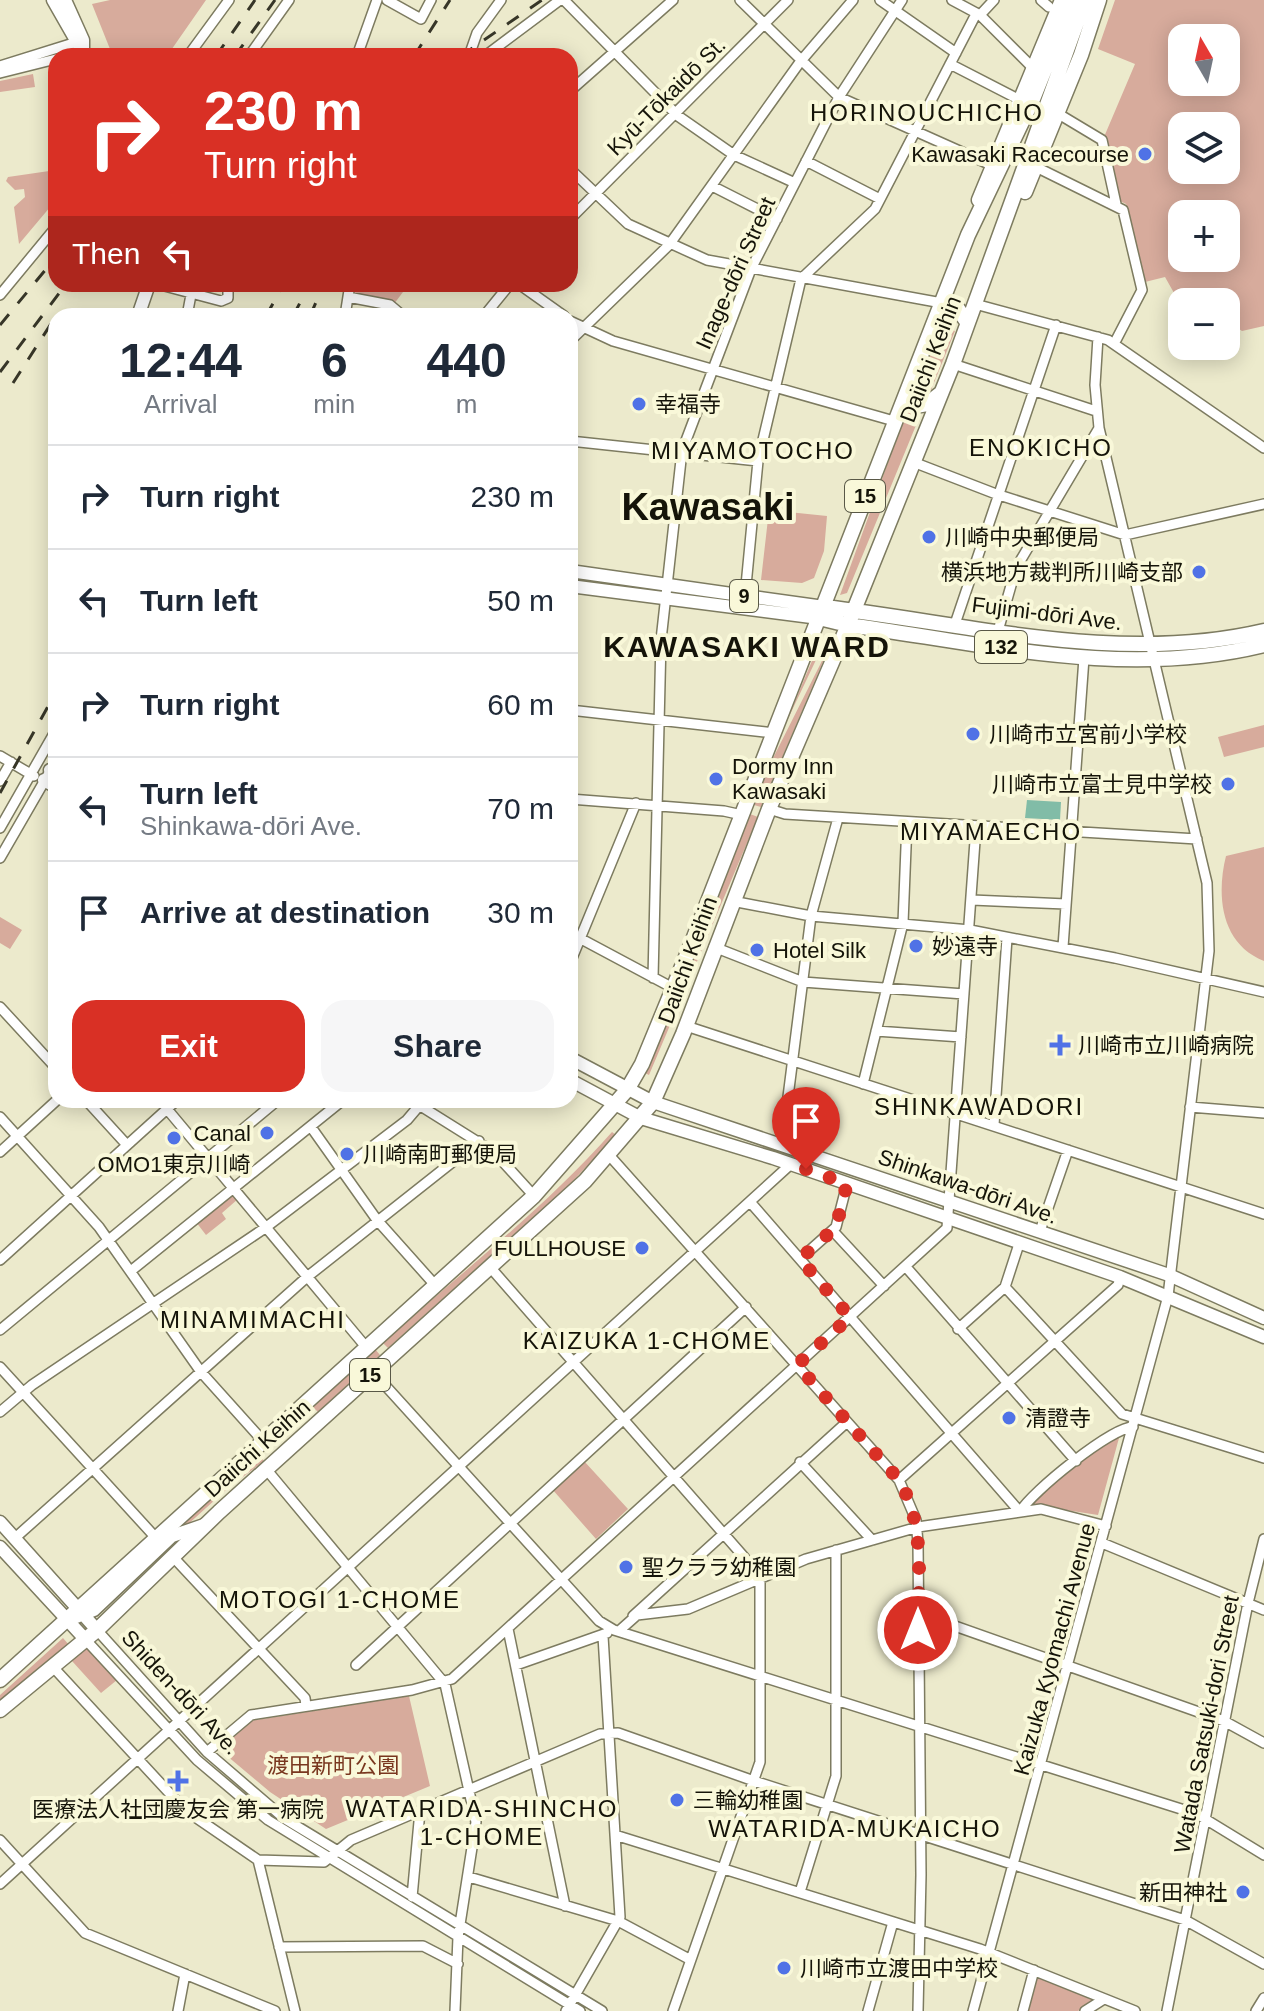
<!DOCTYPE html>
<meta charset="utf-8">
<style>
body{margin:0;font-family:Arial,"Noto Sans JP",sans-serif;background:#f6f6f7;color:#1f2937;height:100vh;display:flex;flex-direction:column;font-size:30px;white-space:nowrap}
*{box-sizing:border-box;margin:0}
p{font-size:26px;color:#747a83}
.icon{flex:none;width:44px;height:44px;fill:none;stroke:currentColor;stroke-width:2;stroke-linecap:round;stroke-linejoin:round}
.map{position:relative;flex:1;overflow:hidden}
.drawer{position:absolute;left:48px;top:308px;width:530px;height:800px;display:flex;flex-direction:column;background:#fff;border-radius:24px;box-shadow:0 4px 20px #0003}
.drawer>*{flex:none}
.banner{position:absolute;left:48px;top:48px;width:530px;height:244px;border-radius:24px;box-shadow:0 4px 20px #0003;background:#d93025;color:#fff;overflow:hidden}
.needle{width:52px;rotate:351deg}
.buttons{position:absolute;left:1168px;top:24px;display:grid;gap:16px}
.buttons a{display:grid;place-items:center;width:72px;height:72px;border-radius:16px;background:#fff;box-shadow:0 4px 20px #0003;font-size:40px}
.pin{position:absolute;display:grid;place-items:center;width:68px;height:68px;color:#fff;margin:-82px -34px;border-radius:50% 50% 50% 0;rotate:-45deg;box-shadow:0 0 8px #0007}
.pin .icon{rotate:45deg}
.me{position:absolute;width:88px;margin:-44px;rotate:0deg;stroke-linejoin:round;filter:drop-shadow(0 0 6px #0008)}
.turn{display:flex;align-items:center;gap:28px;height:168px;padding:0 24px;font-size:36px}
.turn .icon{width:104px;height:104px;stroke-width:2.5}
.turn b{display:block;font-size:56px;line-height:68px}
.then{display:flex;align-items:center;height:76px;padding:0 24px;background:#0003;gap:16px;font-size:30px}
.eta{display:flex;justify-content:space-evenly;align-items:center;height:136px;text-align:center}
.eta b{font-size:48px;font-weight:700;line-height:56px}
.cta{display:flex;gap:16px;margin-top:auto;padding:16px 24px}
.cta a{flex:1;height:92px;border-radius:24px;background:#d93025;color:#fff;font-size:32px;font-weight:700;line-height:92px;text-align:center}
.cta a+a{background:#f6f6f7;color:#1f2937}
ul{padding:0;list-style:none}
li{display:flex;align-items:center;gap:24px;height:104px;padding:0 24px;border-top:2px solid #e0e1e3}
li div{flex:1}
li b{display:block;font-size:30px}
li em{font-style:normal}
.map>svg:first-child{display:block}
.green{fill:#d7ab9c;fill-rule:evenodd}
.water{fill:#81bca7}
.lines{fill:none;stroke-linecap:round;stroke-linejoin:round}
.minor-casing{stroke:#7d7b60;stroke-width:12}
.major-casing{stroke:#7d7b60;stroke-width:15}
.highway-casing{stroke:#7d7b60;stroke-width:17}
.minor{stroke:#fff;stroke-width:9}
.major{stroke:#fff;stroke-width:12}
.highway{stroke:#fff;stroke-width:14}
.rail{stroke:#373628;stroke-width:3;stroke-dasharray:14 14;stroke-linecap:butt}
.route{stroke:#d93025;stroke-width:14;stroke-dasharray:0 25.2}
.poi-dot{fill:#5072e6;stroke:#f9f8d9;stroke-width:3}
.labels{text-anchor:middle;stroke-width:8;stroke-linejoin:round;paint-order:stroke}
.shield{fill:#f9f8d9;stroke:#595847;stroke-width:2}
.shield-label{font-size:20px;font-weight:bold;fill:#151409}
.street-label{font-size:22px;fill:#151409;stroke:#f9f8d9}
.poi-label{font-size:22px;fill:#151409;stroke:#f9f8d9;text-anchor:start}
.park-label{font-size:22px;fill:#79371f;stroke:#f9f8d9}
.neighbourhood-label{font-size:24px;letter-spacing:2px;fill:#151409;stroke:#f9f8d9}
.district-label{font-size:30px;font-weight:bold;letter-spacing:2px;fill:#151409;stroke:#f9f8d9}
.town-label{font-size:38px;font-weight:bold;fill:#151409;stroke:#f9f8d9}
</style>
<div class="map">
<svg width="1264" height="2011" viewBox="0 0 1264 2011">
<rect width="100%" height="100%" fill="#eceacc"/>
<path class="green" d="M110,0H206L167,56H109L110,49L92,4Z
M1115,0H1264V326L1242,331L1226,320V302H1199L1188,295L1178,300L1165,277L1145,282L1126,204L1118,200L1104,137L1135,64L1098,49ZM1182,38H1226V82H1182ZM1182,126H1226V170H1182ZM1182,214H1226V258H1182Z
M33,74L35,87L0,92V81Z
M56,170V200L19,244L14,207L25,197L24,189L15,190L6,181L8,177Z
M356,284H409L394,304L354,294Z
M941,325L955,331L929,395L919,399L915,389Z
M907,410L919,418L847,593L840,595Z
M769,510L827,516L824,551L814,578L802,583L761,580Z
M822,637L825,641L785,725Z
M831,643L761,807L754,805L765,774Z
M1264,725V747L1224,757L1218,737Z
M750,814L758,817L649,1075L645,1073Z
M1264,847V961C1221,944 1216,896 1226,856Z
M0,917L22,930L10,949L0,943Z
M612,1132L616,1135L571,1183L388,1348L383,1343C460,1273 543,1210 612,1132Z
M233,1192L238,1199L222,1213L226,1219L206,1235L196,1222Z
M375,1349L380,1355L318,1412L313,1407Z
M1116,1435L1119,1438L1098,1515L1034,1505L1031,1502Z
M259,1455L264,1461L227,1489L101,1603L100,1599Z
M584,1461L628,1509L596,1539L552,1489Z
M63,1638L69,1645L0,1701V1695Z
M88,1647L117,1680L101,1693L72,1661Z
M409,1696L430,1786L326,1829L270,1792L220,1750L250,1721Z
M1039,1976L1092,1997V2002L1078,2011H1026L1035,1979Z"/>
<path class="water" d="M1027,800L1061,802L1060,820L1025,818Z"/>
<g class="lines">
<defs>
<path id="minor" d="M387,0L421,19L431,0
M564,0L678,116L734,155L795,183
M740,0L839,97L991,165
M880,0L956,53
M952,0L980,15L1033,68
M1041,0L1049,7
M980,15L994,0
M68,56L83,51
M188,56L229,0
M249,56L289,0
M357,56L377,0
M469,56L477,33L501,0
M485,56L560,0
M950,64L1020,100
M0,66L80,41
M0,73L56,59
M570,91L673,0
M1057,113L1102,140L1116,204
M806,161L880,199
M1036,167L1123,210L1142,290L1114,344
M570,169L628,224L707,260L942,303
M712,186L777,219
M570,219L788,0
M157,284L221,301L228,298V284
M519,284L564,316
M0,295L56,227
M348,297L390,305L403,316
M975,304L1108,340L1264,448
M187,316L193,284
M345,316L350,284
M484,316L510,284
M570,321L613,341L894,421
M570,341L669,245L800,62L853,0
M953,364L1096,411
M570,441L758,461
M913,462L996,494L1125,535L1264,504
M745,596L758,461L801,279L875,209L976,14
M955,624L1056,325
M998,631L1016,568L1099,428
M570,710L774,733
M0,756L34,776
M0,781L11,762
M570,799L724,811L742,815
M769,809L785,814L1197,839
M0,828L56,730
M0,858L56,761
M972,900L1066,904
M732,901L811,916L970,930L1115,958L1264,992
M570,933L673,988
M714,947L803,982L964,994
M1063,947L1084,658
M570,963L636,803
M653,978L661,640L682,451L751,269L839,97L902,0
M0,1007L56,1068
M686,1026L1264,1214
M876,1031L961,1037
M863,1084L903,923L907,822
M86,1100L127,1145
M411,1100L494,1152L534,1196
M1190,1107L1264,1113
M167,1109L366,1347
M0,1117L99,1227L201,1372L263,1441
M994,1125L1007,938
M311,1127L377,1220L435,1285
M782,1144L811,916L838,818
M0,1152L57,1100
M609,1155L899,1480L916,1520L918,1543L921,1875L918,2011
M751,1203L1020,1512C1031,1492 1112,1427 1133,1427
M833,1231L884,1286
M1040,1231L1068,1150
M800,1259L836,1227L847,1184
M0,1260L177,1100
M490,1267L744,1557L760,1580V1762L673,2011
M906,1267L1076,1461
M132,1270L343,1100
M1005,1287L1122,1414L1264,1458
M958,1329L1005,1287L1019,1244
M0,1330L278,1100
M0,1367L156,1538
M373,1372L599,1621L614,1630L1197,1814L1264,1855
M0,1412L32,1385L265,1228L407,1120L424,1100
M800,1462L872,1540
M266,1469L445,1684L476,1822L458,1937L455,2011
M899,1480L1118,1285L1120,1277
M15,1538L307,1277L479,1141
M1102,1543L1264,1610
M174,1558L305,1698L306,1706
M918,1613L1224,1721L1264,1743
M633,1616L847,1422
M508,1629L565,1906
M97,1630L207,1752L285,1819L602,2011
M619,1631L637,1615L688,1609L806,1559L918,1527L1041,1509L1106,1526
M85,1639L197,1760L268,1820L580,2011
M356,1665L746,1307
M516,1665L607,1633
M53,1667L185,1810L258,1860L295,2011
M207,1752L251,1715L412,1690L452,1679L947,1228L976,827
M615,1835L980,1949L1135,2011
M0,1840L85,1933L275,2011
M258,1860L324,1862L351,1840L600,1734L618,1733L754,1781L1185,1920L1264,1964
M469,1877L618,1921L689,1959
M0,1884L791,1164
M800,1892L836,1776V1550
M412,1897L420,1811
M279,1947L423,1946L458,1964
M178,2011L185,1974
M566,2011L620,1917L603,1636
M868,2011L893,1922
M973,2011L1168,1296L1209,951L1207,883L1099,428L1095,385L1098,337
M1023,2011L1034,1970
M1085,2011L1104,1999
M1167,2011L1248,1603L1264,1539
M1256,2011L1264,1998"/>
<path id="major" d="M53,0L85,56
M65,0L83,40V51
M138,316L149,284
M570,571L824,607
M570,586L819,618
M50,770L56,772
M44,780L56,787
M570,1058L653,1102L1169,1275L1264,1318
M570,1080L641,1118L773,1158L1120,1277L1264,1337
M0,1522L97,1630
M0,1547L85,1639
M69,1620L94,1610L172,1536L204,1525"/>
<path id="highway" d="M1025,192L1081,55L1099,0
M979,200L1062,0
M942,303L958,309L967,322
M909,387L910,399L916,406L927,404L941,393
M824,607C969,624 1119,665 1264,631
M819,618L848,625C986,644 1126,679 1264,645
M0,1680L534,1196L627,1090L642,1064L693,940L968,235L1033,99L1073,0
M0,1710L97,1630L219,1512L585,1181L653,1102L683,1034L769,809L848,625L953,364L1085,0"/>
</defs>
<use href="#minor" class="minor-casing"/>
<use href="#major" class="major-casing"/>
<use href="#highway" class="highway-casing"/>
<use href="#minor" class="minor"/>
<use href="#major" class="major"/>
<use href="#highway" class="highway"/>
<path class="rail" d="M216,56L255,0
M235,56L275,0
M414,56L450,0
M461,56L542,0
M266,316L284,284
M293,316L310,284
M310,316L324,284
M0,325L56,257
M0,372L66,284
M13,383L56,316
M0,793L56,692"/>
</g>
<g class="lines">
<path class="route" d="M806,1169L847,1184L836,1227L800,1259L850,1317L797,1365L899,1480C926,1526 918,1580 918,1630"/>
</g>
<g class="poi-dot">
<circle cx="1145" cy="154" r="8"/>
<circle cx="639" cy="404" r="8"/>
<circle cx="929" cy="537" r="8"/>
<circle cx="1199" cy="572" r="8"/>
<circle cx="973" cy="734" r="8"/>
<circle cx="716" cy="779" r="8"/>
<circle cx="1228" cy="784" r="8"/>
<circle cx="916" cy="946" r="8"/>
<circle cx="757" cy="950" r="8"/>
<path d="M1056 1033h8v8h8v8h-8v8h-8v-8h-8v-8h8z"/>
<circle cx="267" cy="1133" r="8"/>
<circle cx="174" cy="1138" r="8"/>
<circle cx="347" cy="1154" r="8"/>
<circle cx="642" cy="1248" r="8"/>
<circle cx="1009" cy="1418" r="8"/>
<circle cx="626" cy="1567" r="8"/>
<path d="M174 1769h8v8h8v8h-8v8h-8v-8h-8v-8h8z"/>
<circle cx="677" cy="1800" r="8"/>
<circle cx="1243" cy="1892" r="8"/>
<circle cx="784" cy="1968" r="8"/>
</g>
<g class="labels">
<g class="shield">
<rect x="845" y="480" width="40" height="32" rx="6"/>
<rect x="730" y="580" width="28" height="32" rx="6"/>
<rect x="975" y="631" width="52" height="32" rx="6"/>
<rect x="350" y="1359" width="40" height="32" rx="6"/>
</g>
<g class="shield-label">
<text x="865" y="503">15</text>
<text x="744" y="603">9</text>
<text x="1001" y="654">132</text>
<text x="370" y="1382">15</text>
</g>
<g class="street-label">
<text transform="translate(666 96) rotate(-45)" y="8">Kyū-Tōkaidō St.</text>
<text transform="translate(735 273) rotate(-66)" y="8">Inage-dōri Street</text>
<text transform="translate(930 359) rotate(-69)" y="8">Daiichi Keihin</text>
<text transform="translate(1047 613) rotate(7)" y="8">Fujimi-dōri Ave.</text>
<text transform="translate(687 960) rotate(-70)" y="8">Daiichi Keihin</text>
<text transform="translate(968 1186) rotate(19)" y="8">Shinkawa-dōri Ave.</text>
<text transform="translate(257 1448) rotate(-42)" y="8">Daiichi Keihin</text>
<text transform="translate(1054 1649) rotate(-75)" y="8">Kaizuka Kyomachi Avenue</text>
<text transform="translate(181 1692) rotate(47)" y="8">Shiden-dōri Ave.</text>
<text transform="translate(1206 1724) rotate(-79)" y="8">Watada Satsuki-dori Street</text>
</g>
<g class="poi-label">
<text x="1129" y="162" text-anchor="end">Kawasaki Racecourse</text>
<text x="655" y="412">幸福寺</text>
<text x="945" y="545">川崎中央郵便局</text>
<text x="1183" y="580" text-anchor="end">横浜地方裁判所川崎支部</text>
<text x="989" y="742">川崎市立宮前小学校</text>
<text x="732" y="774">Dormy Inn<tspan x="732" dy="25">Kawasaki</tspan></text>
<text x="1212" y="792" text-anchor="end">川崎市立富士見中学校</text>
<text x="932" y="954">妙遠寺</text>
<text x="773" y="958">Hotel Silk</text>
<text x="1078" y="1053">川崎市立川崎病院</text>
<text x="251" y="1141" text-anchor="end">Canal</text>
<text x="363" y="1162">川崎南町郵便局</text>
<text x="174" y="1172" text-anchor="middle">OMO1東京川崎</text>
<text x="626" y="1256" text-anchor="end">FULLHOUSE</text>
<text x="1025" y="1426">清證寺</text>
<text x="642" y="1575">聖クララ幼稚園</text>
<text x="693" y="1808">三輪幼稚園</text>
<text x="178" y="1817" text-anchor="middle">医療法人社団慶友会 第一病院</text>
<text x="1227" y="1900" text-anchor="end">新田神社</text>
<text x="800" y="1976">川崎市立渡田中学校</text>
</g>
<g class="park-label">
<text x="333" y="1773">渡田新町公園</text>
</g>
<g class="neighbourhood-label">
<text x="927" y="121">HORINOUCHICHO</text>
<text x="1041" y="456">ENOKICHO</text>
<text x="753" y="459">MIYAMOTOCHO</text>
<text x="991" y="840">MIYAMAECHO</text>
<text x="979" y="1115">SHINKAWADORI</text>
<text x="253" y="1328">MINAMIMACHI</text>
<text x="647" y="1349">KAIZUKA 1-CHOME</text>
<text x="340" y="1608">MOTOGI 1-CHOME</text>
<text x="482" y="1817">WATARIDA-SHINCHO<tspan x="482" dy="28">1-CHOME</tspan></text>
<text x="855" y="1837">WATARIDA-MUKAICHO</text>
</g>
<g class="district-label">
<text x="747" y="657">KAWASAKI WARD</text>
</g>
<g class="town-label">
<text x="708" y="520">Kawasaki</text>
</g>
</g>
</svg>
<div class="buttons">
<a><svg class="needle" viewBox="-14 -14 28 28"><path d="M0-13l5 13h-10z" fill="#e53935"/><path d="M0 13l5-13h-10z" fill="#747a83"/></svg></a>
<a><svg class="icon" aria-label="layers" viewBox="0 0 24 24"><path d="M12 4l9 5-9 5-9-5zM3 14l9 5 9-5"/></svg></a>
<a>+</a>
<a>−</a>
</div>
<div class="pin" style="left:806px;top:1169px;background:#d93025"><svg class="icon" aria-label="arrive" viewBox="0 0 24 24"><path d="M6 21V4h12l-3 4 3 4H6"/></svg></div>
<svg class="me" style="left:918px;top:1630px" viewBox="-20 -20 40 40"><circle r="17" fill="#d93025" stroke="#fff" stroke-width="3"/><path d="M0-11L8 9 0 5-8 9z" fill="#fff"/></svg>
<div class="banner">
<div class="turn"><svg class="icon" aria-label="right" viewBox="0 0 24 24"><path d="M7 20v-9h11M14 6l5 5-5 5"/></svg><div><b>230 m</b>Turn right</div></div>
<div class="then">Then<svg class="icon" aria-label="left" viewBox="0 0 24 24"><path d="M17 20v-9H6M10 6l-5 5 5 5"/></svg></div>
</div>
<section class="drawer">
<div class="eta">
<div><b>12:44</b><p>Arrival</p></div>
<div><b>6</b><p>min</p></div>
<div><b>440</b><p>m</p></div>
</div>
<ul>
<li><svg class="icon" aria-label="right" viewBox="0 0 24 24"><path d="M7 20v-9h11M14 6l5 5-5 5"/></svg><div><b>Turn right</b></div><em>230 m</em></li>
<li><svg class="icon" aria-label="left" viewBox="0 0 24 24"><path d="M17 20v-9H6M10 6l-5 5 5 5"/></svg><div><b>Turn left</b></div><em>50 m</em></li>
<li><svg class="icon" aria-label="right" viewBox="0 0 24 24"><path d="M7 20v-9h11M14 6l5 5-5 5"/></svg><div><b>Turn right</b></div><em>60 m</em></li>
<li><svg class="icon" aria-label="left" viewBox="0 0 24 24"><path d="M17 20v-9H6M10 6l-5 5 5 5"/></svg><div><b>Turn left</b><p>Shinkawa-dōri Ave.</p></div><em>70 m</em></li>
<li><svg class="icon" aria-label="arrive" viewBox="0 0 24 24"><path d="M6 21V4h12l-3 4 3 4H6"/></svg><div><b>Arrive at destination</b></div><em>30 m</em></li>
</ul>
<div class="cta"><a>Exit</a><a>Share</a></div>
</section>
</div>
